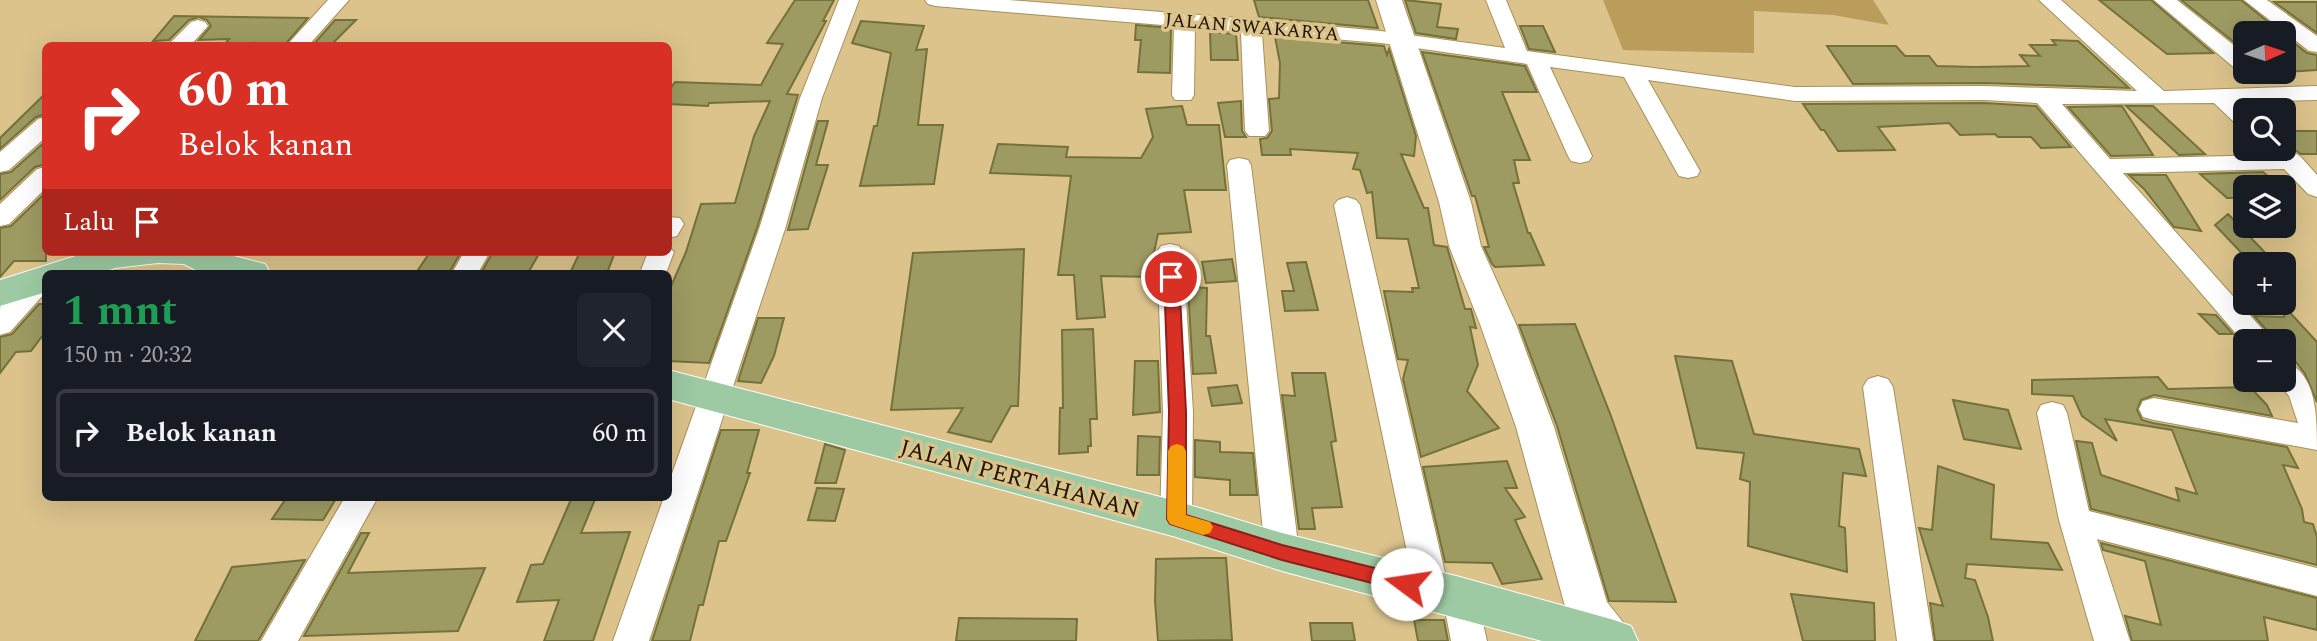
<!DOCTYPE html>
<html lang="id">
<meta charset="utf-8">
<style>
body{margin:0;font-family:Spectral,serif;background:#20242c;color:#f1f3f6;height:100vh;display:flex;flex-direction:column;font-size:26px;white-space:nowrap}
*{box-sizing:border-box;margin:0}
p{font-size:23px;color:#9ea1a6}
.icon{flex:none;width:38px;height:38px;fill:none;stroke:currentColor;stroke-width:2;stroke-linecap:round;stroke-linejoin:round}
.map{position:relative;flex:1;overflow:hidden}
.drawer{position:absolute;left:42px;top:270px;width:630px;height:231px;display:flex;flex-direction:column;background:#171b24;border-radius:10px;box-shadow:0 7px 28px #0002}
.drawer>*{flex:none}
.guide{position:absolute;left:42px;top:42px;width:630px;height:214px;border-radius:10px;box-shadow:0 7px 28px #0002;background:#d93025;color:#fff;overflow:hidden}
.needle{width:46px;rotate:87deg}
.fabs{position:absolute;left:2233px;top:21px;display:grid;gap:14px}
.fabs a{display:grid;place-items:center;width:63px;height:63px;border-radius:10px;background:#171b24;box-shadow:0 7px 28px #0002;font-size:35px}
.pin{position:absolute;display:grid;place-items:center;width:60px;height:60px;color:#fff;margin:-30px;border:4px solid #fff;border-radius:50%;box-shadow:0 2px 7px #0007}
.me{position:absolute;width:77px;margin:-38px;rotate:284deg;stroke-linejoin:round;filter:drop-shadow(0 0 5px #0008)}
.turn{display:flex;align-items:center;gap:24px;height:147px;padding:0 21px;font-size:32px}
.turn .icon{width:91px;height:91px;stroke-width:2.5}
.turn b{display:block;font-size:49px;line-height:60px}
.then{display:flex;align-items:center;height:66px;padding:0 21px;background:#0003;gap:14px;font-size:26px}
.round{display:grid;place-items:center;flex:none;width:74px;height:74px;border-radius:10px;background:#20242c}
.headline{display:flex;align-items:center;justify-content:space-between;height:119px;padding:0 21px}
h1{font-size:42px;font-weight:700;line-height:52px;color:#1e9e55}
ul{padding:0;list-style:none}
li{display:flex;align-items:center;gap:21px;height:88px;margin:0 14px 10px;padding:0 7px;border:4px solid #363941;border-radius:10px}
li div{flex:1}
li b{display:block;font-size:26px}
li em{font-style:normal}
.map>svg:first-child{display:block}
.green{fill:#ba9d5a}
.building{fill:#9d9a62;stroke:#74723a;stroke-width:2}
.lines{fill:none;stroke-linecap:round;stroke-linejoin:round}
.minor-casing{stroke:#a7905a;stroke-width:2}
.tertiary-casing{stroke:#a7905a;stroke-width:2}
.primary-casing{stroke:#fff;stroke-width:2}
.minor{fill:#fff;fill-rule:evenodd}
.tertiary{fill:#fff;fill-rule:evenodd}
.primary{fill:#9dcaa2;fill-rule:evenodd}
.route{fill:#d93025;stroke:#8d1f18;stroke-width:2}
.slow{fill:#f59e0b}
.labels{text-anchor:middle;stroke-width:7;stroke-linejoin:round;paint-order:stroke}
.far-street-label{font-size:19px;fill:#1c1301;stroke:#dcc38c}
.street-label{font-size:23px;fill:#1c1301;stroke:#dcc38c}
</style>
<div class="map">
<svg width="2317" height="641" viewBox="0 0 2317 641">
<rect width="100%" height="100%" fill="#dcc38c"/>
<path class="green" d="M1603,0H1873L1889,25L1833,15L1754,11V53L1623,50Z"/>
<path class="building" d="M795,0H834L823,21H826L787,94L798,95L757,228L709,363L668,361V293L686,252L701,204L735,203L754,136L770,101L709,103L708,106L668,104V92L675,82L761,85L783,44L767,43Z
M1254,0H1368L1378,28L1259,17Z
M1405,0L1441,4L1437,27L1458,29L1456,39L1416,33Z
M2099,0H2151L2213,53L2167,54Z
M2181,0H2241L2282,33H2245V51Z
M2274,2H2317V33Z
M174,16L308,18L284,46H251L253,43L224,45L229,39L199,40L211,26L207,20L199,17L189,20L169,40L153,41Z
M335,20H356L330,46H312Z
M861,21L924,26L916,50L927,49L918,125H943L934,184L860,186L874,126H877L891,53L852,43Z
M1136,25L1171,28L1170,73L1138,72L1141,40H1135Z
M1520,26H1543L1555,52L1529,49Z
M1210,32L1236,34L1238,60H1211Z
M2284,35L2307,53L2317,55V70L2284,72Z
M1275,37L1384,46L1387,55L1389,49L1416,136L1414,156L1401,154L1424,208H1428L1434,245L1447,247L1465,309H1471L1476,328L1470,327L1478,365L1467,391L1499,428L1421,457L1403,379L1408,360L1398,359L1384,291L1413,292L1412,288H1419L1408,239L1377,238L1372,192L1367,193L1360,170L1353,169L1358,153L1290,149L1291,155H1262L1260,139L1267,138L1272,131L1269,99L1279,98L1280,63Z
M2052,40L2078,41L2129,88L1984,83L1853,84L1827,46H1896L1905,56H1929L1937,66L1975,67L2029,66L2020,55L2040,56L2030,45H2056Z
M1422,52L1525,66L1537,92H1502L1530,160H1514L1519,183H1513L1528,233H1530L1544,265L1495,267L1492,264L1484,247H1489L1475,196H1472Z
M46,93V114L36,117L0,149V138Z
M1241,101L1242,131L1246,137H1225L1218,103Z
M1984,103L2036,106L2071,147L2041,148L2031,137H1998L1995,134L1960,135L1949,123L1878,127L1895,150L1838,151L1824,130H1821L1803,104Z
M1182,106L1187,125H1219L1226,190H1184L1191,232L1158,234L1154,252L1155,277L1101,276L1105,317L1077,319L1074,275H1058L1071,176L990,173L998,144L1068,147L1066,157L1141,158L1153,137L1146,109Z
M2122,106L2153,155L2111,156L2068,107Z
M2126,106H2153L2205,154L2179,155Z
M818,121H828L816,165H828L808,229L788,230Z
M2284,131H2317V154H2301L2284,142Z
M46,141V164L35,167L0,200V174L11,172Z
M2263,172L2281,187H2245V198H2227L2200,174Z
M2129,175H2166L2201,231L2174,227L2144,189Z
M46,192V261H14L0,277V228L11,226Z
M2228,214L2276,264H2252L2215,225Z
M1024,249L1018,406H1011L991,442L948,432L963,408L891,410L913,253Z
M430,252H461L449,273H416Z
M493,252H540L528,273H481Z
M580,252H615L607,273H570Z
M1232,259L1236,281L1206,283L1202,262Z
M1306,262L1318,310L1285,311L1282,291H1294L1287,263Z
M1188,287L1207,288L1206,336H1210L1216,373L1193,374Z
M39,304H46V331L31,351L16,352L0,373V337L12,334Z
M2284,306L2317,342V402L2305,374L2292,357L2284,356V332L2269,333L2254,316L2284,317Z
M2199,314L2216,315L2233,334H2219Z
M758,318H784L774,356L761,383L738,381Z
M1575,324L1611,416L1676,602L1609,601L1557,426L1519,325Z
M1093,329L1097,419H1090L1091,446H1088V452L1059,454L1060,408H1063L1062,330Z
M1675,356L1732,361L1754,434L1859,449L1866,476L1843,473L1839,526L1845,528L1847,572L1748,546L1750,482L1740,479L1744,453L1697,448Z
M1135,361H1158L1160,412L1133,415Z
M1292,373H1325L1336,441L1331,442L1342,507L1312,508L1315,529H1299L1282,395L1295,396Z
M2158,377L2168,389L2250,387L2267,405L2272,416L2154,395L2141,400L2137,410L2142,420L2153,423L2287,447L2298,468L2283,465L2302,509L2304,522L2313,524L2317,537V565L2091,509L2076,441L2092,443L2101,475L2179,501L2176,488L2197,494L2172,430L2105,419L2117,441L2082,416L2073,396L2032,394V380Z
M1237,385L1242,403L1212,406L1208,388Z
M1953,400L2008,410L2021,449L1964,439Z
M721,430H759L747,473H750L726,541H719L703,605H699L690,641H652Z
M1138,436L1160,437L1159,475H1137Z
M1195,440L1220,442V452L1253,453L1257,495H1230V480L1195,477Z
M825,444L845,450L836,483H815Z
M1507,461L1517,488H1505L1525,517L1515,520L1542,579L1502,584L1492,563L1445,562L1423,467Z
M1938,466L1994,485L1991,539L2048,543L2062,570L1967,564L1965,578L1975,580L1988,617L1993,641H1935L1930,603L1943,606L1919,528L1932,530Z
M817,488L844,489L835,521L808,520Z
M287,497H337L323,520L272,519Z
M572,497H596L581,533L630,532L593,641H544L559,600L517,602L531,565L543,564Z
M361,533H369L348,573L485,568L458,631L304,636Z
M2101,543L2317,598V630L2264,617L2268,641H2132L2125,616L2161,625L2145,561L2103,550Z
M1203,558H1226L1232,640L1158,641L1155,601L1156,559Z
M305,560L258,641H195L232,567Z
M1791,594L1874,603L1875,641H1803Z
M959,618L1077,619L1076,641H956Z
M1414,620H1444L1448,641H1418Z
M1310,623H1352L1355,641H1312Z"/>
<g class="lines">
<defs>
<path id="minor" d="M328,0H349L308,46H286Z
M839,0H859L822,98L785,229L649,641H613L664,497H668V485L759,229L800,98Z
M925,0H1009L1251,19L1381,31L1505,48L1486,0H1506L1527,51L1795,87L1984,86L2137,91L2039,0H2061L2164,91L2317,86V100L2240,102L2248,110H2245V127L2237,125L2214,103L2062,104L2110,159L2270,155L2269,149H2284V145L2301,157L2317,175V197L2308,194L2284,169L2123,173L2273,341H2245V344L2037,103L1984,100L1795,101L1648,80L1700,171L1697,176L1688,178L1679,176L1676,171L1624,77L1550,67L1592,156L1589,161L1580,163L1571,161L1568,156L1527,64L1381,43L1262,33L1269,131L1265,136H1249L1245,131L1241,32L1195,28L1194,95L1191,100H1175L1172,95L1174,26L935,6L928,4Z
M2154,0H2177L2245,54V72L2237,70Z
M2244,0H2267L2317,36V52L2309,51Z
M198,20L205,22L208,26L190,46H167L191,22Z
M46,117V137L9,170L0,172V152L38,119Z
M1239,158L1248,160L1251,165L1299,552L1294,562L1282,566L1270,562L1265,552L1227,165L1230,160Z
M46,167V188L9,224L0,226V204L37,169Z
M1347,197L1356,200L1360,205L1448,586L1460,582L1472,587L1477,597L1487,641H1451L1443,600L1432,604L1420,600L1415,590L1334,205L1338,200Z
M668,217L680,218L684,224L677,236L668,238Z
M1170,244L1179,246L1183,252L1193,412L1192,519L1188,528L1176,532L1164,528L1160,519L1163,412L1157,252L1161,246Z
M668,246L674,252L666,273H640L648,252H668Z
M464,252H490L478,273H452Z
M41,271L48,273H46V292L10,332L0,335V308L31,274Z
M2284,361C2317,373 2317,416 2317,450L2154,420L2143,417L2139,409L2143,401L2154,398L2298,423L2289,396L2275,380H2284Z
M1878,376L1888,379L1893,387L1933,641H1897L1863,387L1868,379Z
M2052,402L2063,405L2067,413L2089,511L2317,568V596L2097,539L2130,641H2094L2059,520L2037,413L2041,405Z
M345,497H378L298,641H261Z"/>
<path id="tertiary" d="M1376,0H1402L1471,202L1481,246L1516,324L1554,427L1607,602L1626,626L1632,641H1585L1566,610L1516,427L1480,324L1449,246L1439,202Z"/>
<path id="primary" d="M88,252H218L265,264L270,273H201L184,264L158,263L115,268L101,273H46V292L0,306V280Z
M668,370L1176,501L1282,533L1460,577L1614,620L1631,626L1638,641H1542L1282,571L1176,537L668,399Z"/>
</defs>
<use href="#minor" class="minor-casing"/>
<use href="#tertiary" class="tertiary-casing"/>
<use href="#primary" class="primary-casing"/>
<use href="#minor" class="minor"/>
<use href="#tertiary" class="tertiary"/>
<use href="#primary" class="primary"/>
</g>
<path class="route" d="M1171,272L1179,277L1186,412V515L1282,545L1407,576L1414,578L1417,584L1414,590L1407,592L1282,560L1170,524L1167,519L1169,412L1164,277Z"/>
<path class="slow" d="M1177,444L1183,446L1186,451V515L1210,522L1213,527L1210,533L1203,535L1170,524L1167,519L1168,451L1171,446Z"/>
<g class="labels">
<g class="far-street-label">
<text transform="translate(1252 26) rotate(5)" y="7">JALAN SWAKARYA</text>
</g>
<g class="street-label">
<text transform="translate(1020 478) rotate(15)" y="8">JALAN PERTAHANAN</text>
</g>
</g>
</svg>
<div class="fabs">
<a><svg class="needle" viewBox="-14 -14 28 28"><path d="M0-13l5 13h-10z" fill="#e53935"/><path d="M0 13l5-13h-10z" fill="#9ea1a6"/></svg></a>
<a><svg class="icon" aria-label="search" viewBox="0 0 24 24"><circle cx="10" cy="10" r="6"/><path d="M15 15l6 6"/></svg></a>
<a><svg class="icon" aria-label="layers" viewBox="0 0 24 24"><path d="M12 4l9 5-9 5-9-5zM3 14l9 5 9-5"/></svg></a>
<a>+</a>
<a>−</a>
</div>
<div class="pin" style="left:1171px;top:277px;background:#d93025"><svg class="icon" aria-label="arrive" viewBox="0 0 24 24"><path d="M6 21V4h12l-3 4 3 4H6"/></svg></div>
<svg class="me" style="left:1407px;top:584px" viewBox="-20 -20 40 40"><circle r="19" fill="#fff"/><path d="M0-13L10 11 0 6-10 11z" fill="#d93025"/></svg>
<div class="guide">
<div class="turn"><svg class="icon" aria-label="right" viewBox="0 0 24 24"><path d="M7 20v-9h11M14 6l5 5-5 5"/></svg><div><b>60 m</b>Belok kanan</div></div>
<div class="then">Lalu<svg class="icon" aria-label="arrive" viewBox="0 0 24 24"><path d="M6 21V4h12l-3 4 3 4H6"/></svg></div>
</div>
<section class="drawer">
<div class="headline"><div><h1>1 mnt</h1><p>150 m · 20:32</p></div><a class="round"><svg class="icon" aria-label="close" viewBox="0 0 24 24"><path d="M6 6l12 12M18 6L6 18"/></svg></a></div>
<ul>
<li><svg class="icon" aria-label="right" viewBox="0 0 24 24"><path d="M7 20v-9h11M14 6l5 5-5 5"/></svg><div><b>Belok kanan</b></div><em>60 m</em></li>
</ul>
</section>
</div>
